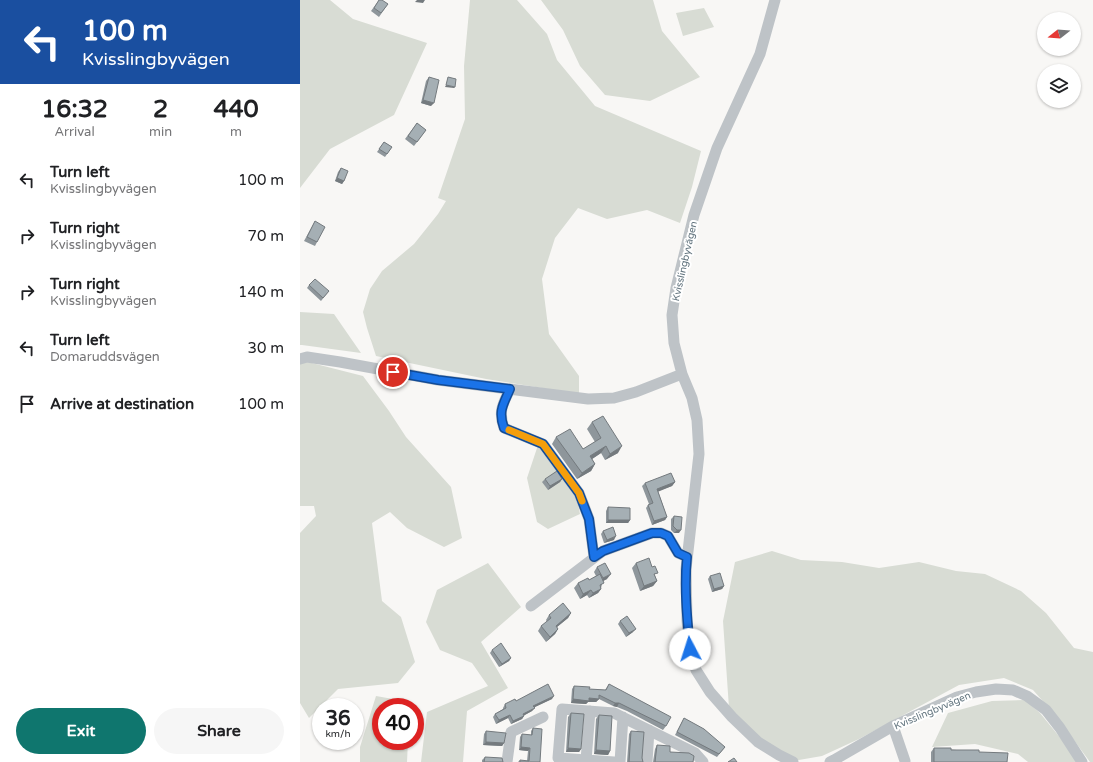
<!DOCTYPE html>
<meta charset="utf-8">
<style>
body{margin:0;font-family:"Varela Round",sans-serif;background:#f6f6f6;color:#202124;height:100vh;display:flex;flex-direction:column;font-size:15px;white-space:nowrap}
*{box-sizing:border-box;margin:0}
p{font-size:13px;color:#757577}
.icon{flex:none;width:22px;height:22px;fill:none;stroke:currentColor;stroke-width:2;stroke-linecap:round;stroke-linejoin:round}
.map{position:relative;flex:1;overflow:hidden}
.side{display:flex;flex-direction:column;background:#fff;width:300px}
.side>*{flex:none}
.top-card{background:#1a4fa0;color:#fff;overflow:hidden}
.needle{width:26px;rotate:253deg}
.controls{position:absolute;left:737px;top:12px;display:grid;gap:8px}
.controls a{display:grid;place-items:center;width:44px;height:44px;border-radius:50%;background:#fff;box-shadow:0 1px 3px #0004;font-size:20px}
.speed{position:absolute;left:12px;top:698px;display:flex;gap:8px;font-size:20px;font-weight:700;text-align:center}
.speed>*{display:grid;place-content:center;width:52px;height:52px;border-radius:50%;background:#fff;box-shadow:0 1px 3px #0004;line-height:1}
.speed small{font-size:10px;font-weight:400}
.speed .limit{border:6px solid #d22;background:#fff;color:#111}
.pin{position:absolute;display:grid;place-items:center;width:34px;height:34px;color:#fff;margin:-17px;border:2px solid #fff;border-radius:50%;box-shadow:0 1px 4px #0007}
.me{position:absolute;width:44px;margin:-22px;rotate:355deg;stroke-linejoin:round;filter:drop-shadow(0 0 3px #0008)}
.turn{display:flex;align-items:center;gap:14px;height:84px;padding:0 16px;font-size:18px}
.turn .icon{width:52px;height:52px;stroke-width:2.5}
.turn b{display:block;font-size:28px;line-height:34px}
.eta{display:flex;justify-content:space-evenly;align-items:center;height:68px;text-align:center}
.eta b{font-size:24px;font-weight:800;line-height:28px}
.cta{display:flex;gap:8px;margin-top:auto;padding:8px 16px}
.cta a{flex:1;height:46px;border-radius:24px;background:#0f766e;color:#fff;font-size:16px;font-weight:800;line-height:46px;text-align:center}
.cta a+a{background:#f6f6f6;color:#202124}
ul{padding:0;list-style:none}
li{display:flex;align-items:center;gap:12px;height:56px;padding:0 16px}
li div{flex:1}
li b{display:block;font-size:15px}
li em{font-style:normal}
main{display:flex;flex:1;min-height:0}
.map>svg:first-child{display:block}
.green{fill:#d8dcd4}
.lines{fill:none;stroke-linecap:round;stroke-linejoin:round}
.minor{stroke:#bec3c7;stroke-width:11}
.wall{fill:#8e969b}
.shaded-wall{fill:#747a7e}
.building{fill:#a5afb4;stroke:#747a7e}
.route-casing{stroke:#114b97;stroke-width:10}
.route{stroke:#1a73e8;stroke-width:7}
.slow{stroke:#f59e0b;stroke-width:7}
.labels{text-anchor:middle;stroke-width:4;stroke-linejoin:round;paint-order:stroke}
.street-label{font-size:10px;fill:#63757f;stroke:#fff}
</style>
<main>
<section class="side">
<div class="top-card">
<div class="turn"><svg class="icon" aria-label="left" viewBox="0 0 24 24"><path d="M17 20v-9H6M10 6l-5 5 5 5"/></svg><div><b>100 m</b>Kvisslingbyvägen</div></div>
</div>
<div class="eta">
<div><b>16:32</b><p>Arrival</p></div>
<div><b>2</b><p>min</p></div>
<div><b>440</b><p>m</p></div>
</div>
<ul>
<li><svg class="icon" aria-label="left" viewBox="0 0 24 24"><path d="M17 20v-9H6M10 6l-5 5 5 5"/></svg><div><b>Turn left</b><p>Kvisslingbyvägen</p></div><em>100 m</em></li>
<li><svg class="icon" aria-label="right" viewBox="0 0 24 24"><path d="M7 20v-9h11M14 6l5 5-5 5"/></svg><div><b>Turn right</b><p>Kvisslingbyvägen</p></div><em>70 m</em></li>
<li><svg class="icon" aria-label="right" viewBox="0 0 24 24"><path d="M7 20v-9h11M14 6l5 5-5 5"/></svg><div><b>Turn right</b><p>Kvisslingbyvägen</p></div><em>140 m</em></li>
<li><svg class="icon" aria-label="left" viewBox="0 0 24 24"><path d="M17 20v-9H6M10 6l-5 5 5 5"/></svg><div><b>Turn left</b><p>Domaruddsvägen</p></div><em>30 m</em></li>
<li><svg class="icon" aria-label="arrive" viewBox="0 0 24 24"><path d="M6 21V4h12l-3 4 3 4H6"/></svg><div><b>Arrive at destination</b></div><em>100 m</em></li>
</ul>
<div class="cta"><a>Exit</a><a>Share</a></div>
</section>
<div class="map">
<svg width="793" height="762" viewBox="0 0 793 762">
<rect width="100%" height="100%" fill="#f8f7f5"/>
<path class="green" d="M0,0H30L53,19L127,43L94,115L30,149L0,188Z
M170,0H217L247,34L257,60L295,106L401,151L392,187L380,223L347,210L307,219L278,208L255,238L242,279L249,334L279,376V394L186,379L76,356L67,328L63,312L70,289L82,271L114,244L138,214L146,201L138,198L165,119L164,66Z
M241,0H353L362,31L400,77L350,101L305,95L280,66L263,30Z
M404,8L414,27L383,36L376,13Z
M0,312L34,314L61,353L2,345H0Z
M4,361L63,376L89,411L106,437L151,487L162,538L144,547L107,528L90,512L72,523L82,601L101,617L115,662L98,683L38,689L9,718L0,703V533L16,516L14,506H0V363Z
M238,445L276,495L280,514L248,529L237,522L227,478Z
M472,551L501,560L542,562L579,568L619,562L656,571L685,574L721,591L746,613L774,648L793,652V762H790L757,717L733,690L704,678L659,685L559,739L522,756L493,761L467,746L429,708L423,621L435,562Z
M188,563L221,607L181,642L208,688L167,711L163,762H121L127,712L188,686L172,663L140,650L126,622L137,590Z
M76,696L110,702V707H81V741H108L107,762H60V747Z
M725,700L740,713L780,762H728L718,754L675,744L632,747L648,713L692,701Z"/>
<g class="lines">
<path class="minor" d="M475,0L460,54L417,148L394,215L376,288L372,315L374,343L382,374L392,398L397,420L399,454L386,569L387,621L390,649L396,670L410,692L432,717L458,742L479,755L493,762
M0,359L7,357L40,362L138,380L288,399L314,398L336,392L382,374
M210,389C203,404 198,411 204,428L243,444L279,493L289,519L294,557
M231,606L303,551L352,533H361L368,536L378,553L387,557
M593,726L605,761
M286,760L290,711
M207,762L211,732L243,717
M314,762L258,758L262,709L314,713L395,753L403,762
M320,762L323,717
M347,762L349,730
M530,762L534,760L593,726L657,697L676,692L696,689L713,690L727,696L746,710L760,728L782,762"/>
</g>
<path class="wall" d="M79,0L88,4L79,17L71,11Z
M129,77L131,106L121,103L126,81Z
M117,123L126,130L114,146L105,139Z
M84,142L92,147L85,157L77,152Z
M41,168L44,181L42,184L35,181L38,172Z
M15,221L17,242L15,246L4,241Z
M9,285L29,291L21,301L7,288Z
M292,422L318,453L305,460L301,453L292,459L295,464L291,471L277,479L252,444L256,437L283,449L295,442L287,429Z
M245,479H262L260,482L248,490L242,482Z
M375,482L372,486L358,491L367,517L365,520L352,525L346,508L348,505L349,504L342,486L345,483Z
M308,507L330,520L328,523H306V511Z
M374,516L379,533H374L371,530V519Z
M303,531L314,540L304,543L301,534Z
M336,563L352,567L357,581L353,586L340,591L332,568Z
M297,567L307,579L303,581L301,588V589L298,593L289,598L287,595L280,599L274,588L278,583L289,580L296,576L294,572Z
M410,576L424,586L422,589L412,592L408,579Z
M271,613L268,618L257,627L258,629L255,634L246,642L238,631L241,626L247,622L246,620L249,615Z
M320,621L333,632L326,637L318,624Z
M192,650L211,658L209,661L199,667L190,653Z
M309,684L366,726L363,730L327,711L317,707L313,706L299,699L296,702H288L286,704L271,703L272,689L274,686L289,689L305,690Z
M252,699L234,707L232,711L223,716H224L222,719L211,724L208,718L196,724L193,717L195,714L203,709V708L205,704L216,701Z
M271,713L281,749L279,752H266L268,717Z
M299,715L310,751L308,755L294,754L296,719Z
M384,718L425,747L417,757L375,735Z
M233,728L240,762H218L220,760L227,761L228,751L219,750L220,737L222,734L231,735V731Z
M186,731L204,743L202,746L183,745L184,734Z
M331,731L342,758L343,762H327L329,734Z
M357,745L370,752L393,762H353L355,749Z
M634,748L679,752L707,762H631V752Z
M185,757L203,762H182V760Z"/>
<path class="shaded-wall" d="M117,0H125L123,3L115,2Z
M146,85L155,87L154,88L145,87Z
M123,100L134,103L131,106L121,103Z
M37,178L44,181L42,184L35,181Z
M306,446L301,453L286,463L290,456Z
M322,446L318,453L305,460L310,454Z
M295,464L291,471L277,479L282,473Z
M262,479L260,482L248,490L250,486Z
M375,482L372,486L355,493L357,489Z
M367,517L365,520L352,525L354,521Z
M308,520H330L328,523H306Z
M377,530H381L379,533H374Z
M316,536L314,540L304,543L307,540Z
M311,574L307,579L299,583L303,578Z
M357,581L353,586L340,591L344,586Z
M424,586L422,589L412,592L414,589Z
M301,589L298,593L289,598L293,593Z
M291,590L287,595L280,599L283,594Z
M271,613L268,618L252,631L256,626Z
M258,629L255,634L246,642L250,637Z
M336,629L333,632L326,637L329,633Z
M211,658L209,661L199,667L202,664Z
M254,696L252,699L231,709L233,706Z
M289,698L299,699L296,702H288L286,704L271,703L273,699Z
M315,703H319L317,707L313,706Z
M235,708L232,711L221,717L223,714Z
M210,715L208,718L196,724L199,720Z
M224,716L222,719L211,724L213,721Z
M186,742L204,743L202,746L183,745Z
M221,747L230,748L228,751L219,750Z
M268,748L281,749L279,752H266Z
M296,750L310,751L308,755L294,754Z"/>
<path class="building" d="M79,0H82L88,4L81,13L74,8Z
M129,77L139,80L134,103L123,100Z
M148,77L156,79L155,87L146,85Z
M117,123L126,130L117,142L108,136Z
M84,142L92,147L87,154L79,149Z
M41,168L48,171L44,181L37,178Z
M15,221L25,227L17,242L7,237Z
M15,279L29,291L23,298L9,285Z
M303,416L322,446L310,454L306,446L290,456L295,464L282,473L256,437L270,429L283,449L301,438L292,422Z
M257,471L262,479L250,486L245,479Z
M371,473L375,482L357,489L367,517L354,521L348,505L353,503L345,483Z
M308,507L330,508V520H308Z
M374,516L382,517L381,530H377L373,526Z
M313,527L316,536L307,540L303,531Z
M349,558L352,567L355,566L358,573L354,574L357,581L344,586L336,563Z
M305,563L311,574L303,578L297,567Z
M420,573L424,586L414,589L410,576Z
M300,574L304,583L300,585L301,589L293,593L291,590L283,594L278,583L288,578L289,580Z
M263,603L271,613L256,626L258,629L250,637L241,626L251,618L249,615Z
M327,616L336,629L329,633L320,621Z
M201,643L211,658L202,664L192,650Z
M248,684L254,696L233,706L235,708L223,714L224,716L213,721L210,715L199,720L195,714L206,708L205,704L215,699L216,701Z
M309,684L371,717L366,726L329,708L319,703H315L299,695V699L289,698V701L273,699L274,686L290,687L289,689L306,690Z
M271,713L284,714L281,749L268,748Z
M299,715L312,716L310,751L296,750Z
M384,718L404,729L425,747L419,754L377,732Z
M233,728L242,729L240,762H220V760L229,761L230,748L221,747L222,734L232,735Z
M186,731L206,733L204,743L186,742Z
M331,731L344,732L342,758L343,762H329Z
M357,745L370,746V752L389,753L394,756L393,762H355Z
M634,748H651V750H679V752L708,753L707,762H634Z
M185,757L202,758L203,762H184Z
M434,758L437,762H428Z"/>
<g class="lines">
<defs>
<path id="route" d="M93,372L138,380L210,389C203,405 198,411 204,428L243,444L279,493L289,519L294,557L303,551L352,533H361L368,536L378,553L387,557C384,587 387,618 390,649"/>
</defs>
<use href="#route" class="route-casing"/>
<use href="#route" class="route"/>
<path class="slow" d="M209,430L243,444L279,493L282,501"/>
</g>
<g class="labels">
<g class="street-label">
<text transform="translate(384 261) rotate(-77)" y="4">Kvisslingbyvägen</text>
<text transform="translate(632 710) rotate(-23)" y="4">Kvisslingbyvägen</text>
</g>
</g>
</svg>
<div class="controls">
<a><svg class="needle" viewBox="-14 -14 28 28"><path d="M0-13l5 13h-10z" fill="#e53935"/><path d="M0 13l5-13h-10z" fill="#757577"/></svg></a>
<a><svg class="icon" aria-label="layers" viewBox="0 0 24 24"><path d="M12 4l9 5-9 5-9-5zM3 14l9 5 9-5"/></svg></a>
</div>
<div class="speed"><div>36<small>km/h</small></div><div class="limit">40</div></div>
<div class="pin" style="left:93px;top:372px;background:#d93025"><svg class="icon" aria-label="arrive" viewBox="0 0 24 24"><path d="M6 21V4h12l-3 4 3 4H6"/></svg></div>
<svg class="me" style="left:390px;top:649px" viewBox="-20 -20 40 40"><circle r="19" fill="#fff"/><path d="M0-13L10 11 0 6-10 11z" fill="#1a73e8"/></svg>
</div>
</main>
